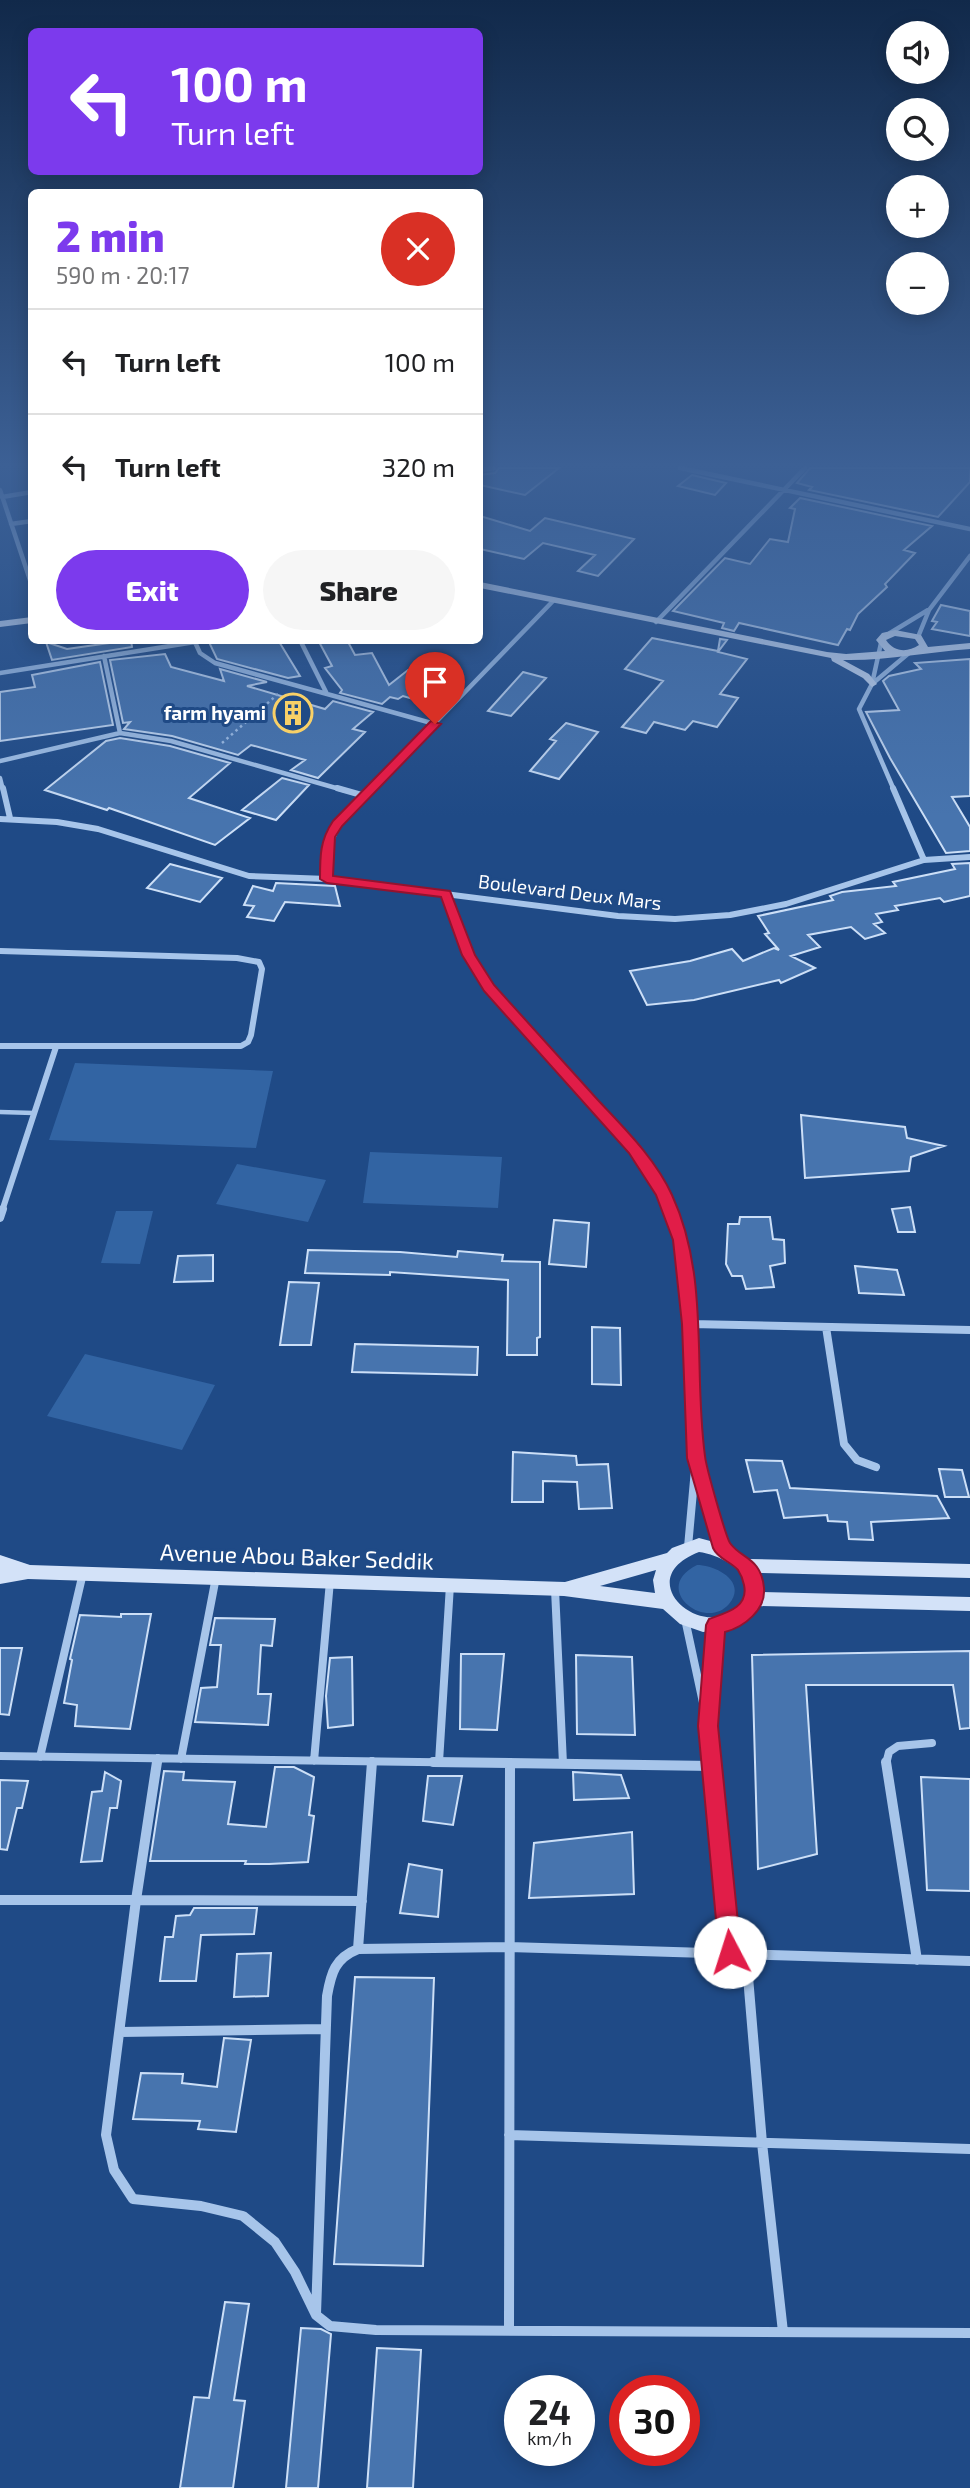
<!DOCTYPE html>
<meta charset="utf-8">
<style>
body{margin:0;font-family:"Exo 2",sans-serif;background:#f6f6f6;color:#202124;height:100vh;display:flex;flex-direction:column;font-size:26px;white-space:nowrap}
*{box-sizing:border-box;margin:0}
p{font-size:23px;color:#757577}
.icon{flex:none;width:38px;height:38px;fill:none;stroke:currentColor;stroke-width:2;stroke-linecap:round;stroke-linejoin:round}
.map{position:relative;flex:1;overflow:hidden}
.drawer{position:absolute;left:28px;top:189px;width:455px;height:455px;display:flex;flex-direction:column;background:#fff;border-radius:10px;box-shadow:0 4px 18px #0003}
.drawer>*{flex:none}
.banner{position:absolute;left:28px;top:28px;width:455px;height:147px;border-radius:10px;box-shadow:0 4px 18px #0003;background:#7c3aed;color:#fff;overflow:hidden}
.buttons{position:absolute;left:886px;top:21px;display:grid;gap:14px}
.buttons a{display:grid;place-items:center;width:63px;height:63px;border-radius:50%;background:#fff;box-shadow:0 4px 18px #0003;font-size:35px}
.speed{position:absolute;left:504px;top:2375px;display:flex;gap:14px;font-size:35px;font-weight:700;text-align:center}
.speed>*{display:grid;place-content:center;width:91px;height:91px;border-radius:50%;background:#fff;box-shadow:0 4px 18px #0003;line-height:1}
.speed small{font-size:18px;font-weight:400}
.speed .limit{border:10px solid #d22;background:#fff;color:#111}
.pin{position:absolute;display:grid;place-items:center;width:60px;height:60px;color:#fff;margin:-72px -30px;border-radius:50% 50% 50% 0;rotate:-45deg;box-shadow:0 0 7px #0007}
.pin .icon{rotate:45deg}
.me{position:absolute;width:77px;margin:-38px;rotate:355deg;stroke-linejoin:round;filter:drop-shadow(0 0 5px #0008)}
.turn{display:flex;align-items:center;gap:24px;height:147px;padding:0 28px;font-size:32px}
.turn .icon{width:91px;height:91px;stroke-width:2.5}
.turn b{display:block;font-size:49px;line-height:60px}
.round{display:grid;place-items:center;flex:none;width:74px;height:74px;border-radius:37px;background:#f6f6f6}
.overview{display:flex;align-items:center;justify-content:space-between;height:119px;padding:0 28px}
h1{font-size:42px;font-weight:800;line-height:52px;color:#7c3aed}
.cta{display:flex;gap:14px;margin-top:auto;padding:14px 28px}
.cta a{flex:1;height:80px;border-radius:42px;background:#7c3aed;color:#fff;font-size:28px;font-weight:800;line-height:80px;text-align:center}
.cta a+a{background:#f6f6f6;color:#202124}
ul{padding:0;list-style:none}
li{display:flex;align-items:center;gap:21px;height:105px;padding:0 28px;border-top:2px solid #e0e0e0}
li div{flex:1}
li b{display:block;font-size:26px}
li em{font-style:normal}
.map>svg:first-child{display:block}
.green{fill:#3264a3}
.building{fill:#4774ae;stroke:#ccdff7;stroke-width:2}
.lines{fill:none;stroke-linecap:round;stroke-linejoin:round}
.path{stroke:#a7c5ea;stroke-width:2.5;stroke-dasharray:2.5 3.5;stroke-linecap:butt}
.lane{stroke:#a7c5ea;stroke-width:4.5}
.street-far3{stroke:#a7c5ea;stroke-width:4.5}
.street-far2{stroke:#a7c5ea;stroke-width:6}
.street-far1{stroke:#a7c5ea;stroke-width:8}
.street{stroke:#a7c5ea;stroke-width:10}
.secondary{fill:#d3e2f8;fill-rule:evenodd}
.route{fill:#e11d48;stroke:#92132f;stroke-width:2}
.labels{text-anchor:middle;stroke-width:6;stroke-linejoin:round;paint-order:stroke}
.far-poi-label{font-size:19px;font-weight:bold;fill:#fff;stroke:#1f4a86;text-anchor:end}
.far-street-label{font-size:19px;fill:#fff;stroke:#1f4a86}
.street-label{font-size:23px;fill:#fff;stroke:#1f4a86}
</style>
<div class="map">
<svg width="970" height="2488" viewBox="0 0 970 2488">
<rect width="100%" height="100%" fill="#1f4a86"/>
<path class="green" d="M75,1063L273,1071L256,1148L49,1140Z
M370,1152L502,1157L498,1208L363,1203Z
M237,1164L326,1180L308,1222L216,1204Z
M116,1211H153L140,1264L101,1263Z
M85,1354L215,1385L182,1450L47,1416Z
M697,1565C715,1565 748,1581 729,1604C705,1632 650,1588 697,1565Z"/>
<path class="building" d="M499,468H559L525,495L480,485V475L495,473Z
M810,468H970V482L938,517L809,490L812,487L797,483Z
M692,475L726,483L715,495L678,486Z
M800,498L932,526L904,550L915,553L885,584L887,587L858,614L850,630L847,629L838,645L739,623L734,631L722,628L724,623L673,611L725,558L750,564L770,539L788,542L795,509L790,508Z
M480,516L530,531L545,518L634,539L598,576L578,571L595,555L543,543L524,559L480,549Z
M941,605L970,611V636L932,629L937,622L932,621Z
M652,638L718,651L720,639L727,640L718,652L747,659L720,694L738,698L717,727L693,721L685,730L654,722L646,733L622,727L663,681L625,669Z
M131,640L132,647L52,660L46,642L67,649Z
M208,640H278L300,676L288,678L217,659Z
M318,640H347L355,655L372,653L389,685L408,670L432,677L426,683L431,685L413,699L403,696L398,699L390,697L382,704L340,693L342,690L325,668L332,666Z
M165,654L171,667L224,681L220,669L267,682L247,686L325,709L333,701L373,712L353,729L365,732L318,778L291,770L305,760L251,745L238,755L172,736L124,729L130,722L123,723L110,660Z
M970,659V796L952,797L970,827V851L946,853L890,758L866,712L899,710L883,681L889,676L921,669L915,663Z
M100,662L113,725L0,741V692L35,687L32,675Z
M523,672L546,678L511,716L488,711Z
M566,723L598,732L559,779L530,771L556,741L550,739Z
M120,738L170,746L230,763L189,798L250,818L215,845L109,808L107,810L45,790L106,741Z
M282,778L309,785L276,820L242,810Z
M970,863V896L944,902L940,898L895,906L898,910L876,914L882,922L874,924L885,933L865,939L851,927L808,935L820,947L791,956L815,968L781,983L779,980L694,1000L647,1005L630,971L690,961L732,949L743,961L774,948L779,950L765,934L769,933L758,916L833,900L830,896L842,892L896,886L893,882L955,869L952,864Z
M170,864L222,878L200,902L147,888Z
M276,883L335,886L340,906L285,902L274,921L247,917L254,906L244,905L253,886L273,891Z
M801,1115L905,1127L907,1138L944,1146L911,1157L909,1171L805,1178Z
M910,1207L915,1232H898L892,1209Z
M740,1217H770L773,1239L784,1240L785,1263L770,1266L774,1287L746,1289L742,1276H732L726,1264L728,1224H739Z
M554,1220L589,1223L586,1267L549,1264Z
M308,1250L400,1252L457,1257L458,1251L503,1255L502,1261L540,1262V1337L537,1338V1355H507L508,1280L390,1272V1275L305,1273Z
M213,1255V1281L174,1282L178,1256Z
M855,1266L897,1270L904,1295L859,1293Z
M289,1282L319,1283L311,1345H280Z
M592,1327L620,1328L621,1385L592,1384Z
M355,1344L478,1347L477,1375L352,1372Z
M513,1452L576,1456L577,1465L608,1464L612,1508L579,1509L577,1482L543,1481V1502H512Z
M746,1460L782,1461L790,1488L937,1496L949,1518L871,1522L873,1540L849,1539L847,1522L828,1521L827,1515L784,1518L777,1490L754,1492Z
M939,1469L962,1470L969,1497H945Z
M121,1614H151L130,1729L75,1726L77,1705L64,1703L72,1660L70,1659L80,1615L121,1617Z
M215,1618L275,1619L272,1646L261,1645L258,1694H271L268,1725L195,1722L201,1688L217,1687L221,1645H210Z
M0,1648H22L9,1715L0,1714Z
M970,1651V1728L960,1729L953,1685H806L817,1854L758,1869L752,1655Z
M461,1654H504L497,1730L460,1729Z
M576,1655L632,1657L635,1735L577,1734Z
M352,1657L353,1725L328,1728L326,1696L330,1658Z
M275,1767H294L314,1777L309,1815L314,1816L308,1862L269,1864H245L246,1861H150L164,1771L184,1772L183,1780L235,1782L228,1824L266,1827Z
M105,1772L121,1781L117,1808H110L102,1861L81,1862L92,1792L102,1791Z
M573,1772L621,1775L629,1798L574,1800Z
M428,1776H462L453,1825L423,1821Z
M921,1777L970,1779V1891L927,1890Z
M0,1780L28,1781L22,1808H17L7,1850L0,1849Z
M632,1832L634,1894L529,1898L534,1843Z
M409,1864L442,1870L438,1917L400,1913Z
M194,1908H257L254,1934L201,1935L196,1981H160L165,1937H173L176,1916L190,1915Z
M271,1953L268,1996L234,1997L237,1954Z
M355,1977L434,1978L423,2266L334,2264Z
M224,2038L251,2040L236,2132L198,2129L200,2121L133,2119L141,2073L183,2074L182,2083L217,2087Z
M225,2302L249,2304L234,2400L245,2401L233,2488H180L194,2397L209,2398Z
M301,2328L321,2329L331,2334L318,2488H286Z
M377,2348L421,2350L413,2488H367Z"/>
<g class="lines">
<path class="path" d="M222,743L278,694"/>
<path class="lane" d="M0,1112L34,1113"/>
<path class="street-far3" d="M680,468L970,529
M480,470L494,468
M0,490L32,586
M2,497L32,492
M11,524L32,521
M656,622L805,468
M890,633L928,610
M918,637L929,610L970,556
M194,640L200,653L215,663L327,694
M300,640L327,694L435,724
M104,656L120,733L171,741L343,790
M0,673L195,642
M872,684L881,643
M0,761L120,733
M0,778L3,790
M370,790L553,601
M894,790L859,709L872,684L909,653"/>
<path class="street-far2" d="M3,788L10,818
M337,788L365,796
M893,788L924,860
M0,819L57,822L98,829L249,876L327,879L618,916L675,919L730,915L786,904L924,860L970,857
M327,879C325,832 341,820 372,788
M446,893C458,926 467,956 487,985C539,1058 639,1127 670,1211
M0,951L237,958L259,962L262,969L251,1035L248,1042L241,1046H0
M2,1211L56,1047"/>
<path class="street-far1" d="M670,1209L681,1240L691,1324L696,1458L688,1547
M0,1218L3,1209
M691,1324L970,1330
M826,1327L844,1444L857,1460L876,1467
M698,1465L722,1548
M555,1589L563,1764
M685,1619L708,1726L712,1764
M709,1715L715,1625
M0,1756L557,1764
M40,1757L83,1573
M181,1759L216,1577
M314,1761L330,1581
M439,1762L450,1585
M157,1764L158,1758
M372,1764V1761
M886,1764L889,1752L898,1746L932,1743"/>
<path class="street" d="M157,1762L136,1900L362,1901
M433,1762L712,1766
M712,1762L730,1952
M886,1762L917,1960
M0,1900H136L106,2135L114,2170L133,2199L201,2206L243,2216L275,2242L295,2272L316,2315L330,2326L376,2330L970,2333
M358,1949L372,1762
M746,1953L762,2143L783,2332
M120,2032L325,2029
M509,2135L970,2149
M316,2314L327,1996C331,1973 335,1958 358,1949L509,1947L970,1961
M509,2330L510,1763"/>
<path class="secondary" d="M480,582L827,652L846,654L885,651L876,640L882,633L895,630L921,635L928,647L970,643V649C928,652 886,661 843,660L869,674L877,684L872,687L863,678L832,661L831,658L480,588ZM895,636L915,639L919,645C907,653 894,652 886,640Z
M32,617V623L0,627V621Z
M699,1538L729,1546L749,1559L970,1564V1578L759,1573L763,1586L762,1592L970,1597V1611L757,1606L750,1618L739,1625L723,1630L703,1632L680,1624L663,1609L564,1596L28,1579L0,1584V1555L30,1565L565,1582L667,1553L672,1548ZM699,1552C724,1555 766,1580 737,1607C702,1642 629,1579 699,1552ZM656,1570L653,1580L655,1593L600,1586Z"/>
</g>
<linearGradient id="sky" x2="0" y2="1"><stop stop-color="#11294a"/><stop offset="0.57" stop-color="#3c6095"/><stop offset="1" stop-color="#3c6095" stop-opacity="0"/></linearGradient>
<rect width="970" height="816" fill="url(#sky)"/>
<path class="route" d="M431,721L441,724L342,826L335,837L333,876L450,891L475,955L494,985C528,1023 563,1061 597,1099C624,1128 655,1158 672,1195C710,1277 693,1369 705,1456C706,1467 726,1537 730,1543C741,1559 761,1557 764,1588C766,1610 744,1627 725,1632L718,1726L741,1952L738,1960L730,1964L722,1960L719,1952L698,1726L706,1625L709,1619C725,1613 749,1608 744,1585C743,1580 740,1573 738,1570C730,1561 718,1559 713,1548L687,1458L682,1324L673,1240L656,1195L629,1153L484,991L462,955L441,897L327,883L320,879C320,856 320,840 333,821Z"/>
<defs>
<symbol id="building-ring" viewBox="-11 -11 22 22"><circle r="9.5" fill="#1f4a86" stroke="#f8d067" stroke-width="1.5"/><path d="M-4-6H4V6H1V3H-1V6H-4ZM-2.5-4.3h1.7v1.8h-1.7ZM.8-4.3h1.7v1.8H.8ZM-2.5-1h1.7V.8h-1.7ZM.8-1h1.7V.8H.8Z" fill="#f8d067"/></symbol>
</defs>
<g fill-rule="evenodd">
<use href="#building-ring" x="271" y="691" width="44" height="44"/>
</g>
<g class="labels">
<g class="far-poi-label">
<text x="266" y="720">farm hyami</text>
</g>
<g class="far-street-label">
<text transform="translate(570 892) rotate(7)" y="7">Boulevard Deux Mars</text>
</g>
<g class="street-label">
<text transform="translate(297 1557) rotate(2)" y="8">Avenue Abou Baker Seddik</text>
</g>
</g>
</svg>
<div class="buttons">
<a><svg class="icon" aria-label="sound" viewBox="0 0 24 24"><path d="M4 9h4l5-4v14l-5-4H4zM17 9q2 3 0 6"/></svg></a>
<a><svg class="icon" aria-label="search" viewBox="0 0 24 24"><circle cx="10" cy="10" r="6"/><path d="M15 15l6 6"/></svg></a>
<a>+</a>
<a>−</a>
</div>
<div class="speed"><div>24<small>km/h</small></div><div class="limit">30</div></div>
<div class="pin" style="left:435px;top:724px;background:#d93025"><svg class="icon" aria-label="arrive" viewBox="0 0 24 24"><path d="M6 21V4h12l-3 4 3 4H6"/></svg></div>
<svg class="me" style="left:730px;top:1952px" viewBox="-20 -20 40 40"><circle r="19" fill="#fff"/><path d="M0-13L10 11 0 6-10 11z" fill="#e11d48"/></svg>
<div class="banner">
<div class="turn"><svg class="icon" aria-label="left" viewBox="0 0 24 24"><path d="M17 20v-9H6M10 6l-5 5 5 5"/></svg><div><b>100 m</b>Turn left</div></div>
</div>
<section class="drawer">
<div class="overview"><div><h1>2 min</h1><p>590 m · 20:17</p></div><a class="round" style="background:#d93025;color:#fff"><svg class="icon" aria-label="close" viewBox="0 0 24 24"><path d="M6 6l12 12M18 6L6 18"/></svg></a></div>
<ul>
<li><svg class="icon" aria-label="left" viewBox="0 0 24 24"><path d="M17 20v-9H6M10 6l-5 5 5 5"/></svg><div><b>Turn left</b></div><em>100 m</em></li>
<li><svg class="icon" aria-label="left" viewBox="0 0 24 24"><path d="M17 20v-9H6M10 6l-5 5 5 5"/></svg><div><b>Turn left</b></div><em>320 m</em></li>
</ul>
<div class="cta"><a>Exit</a><a>Share</a></div>
</section>
</div>
